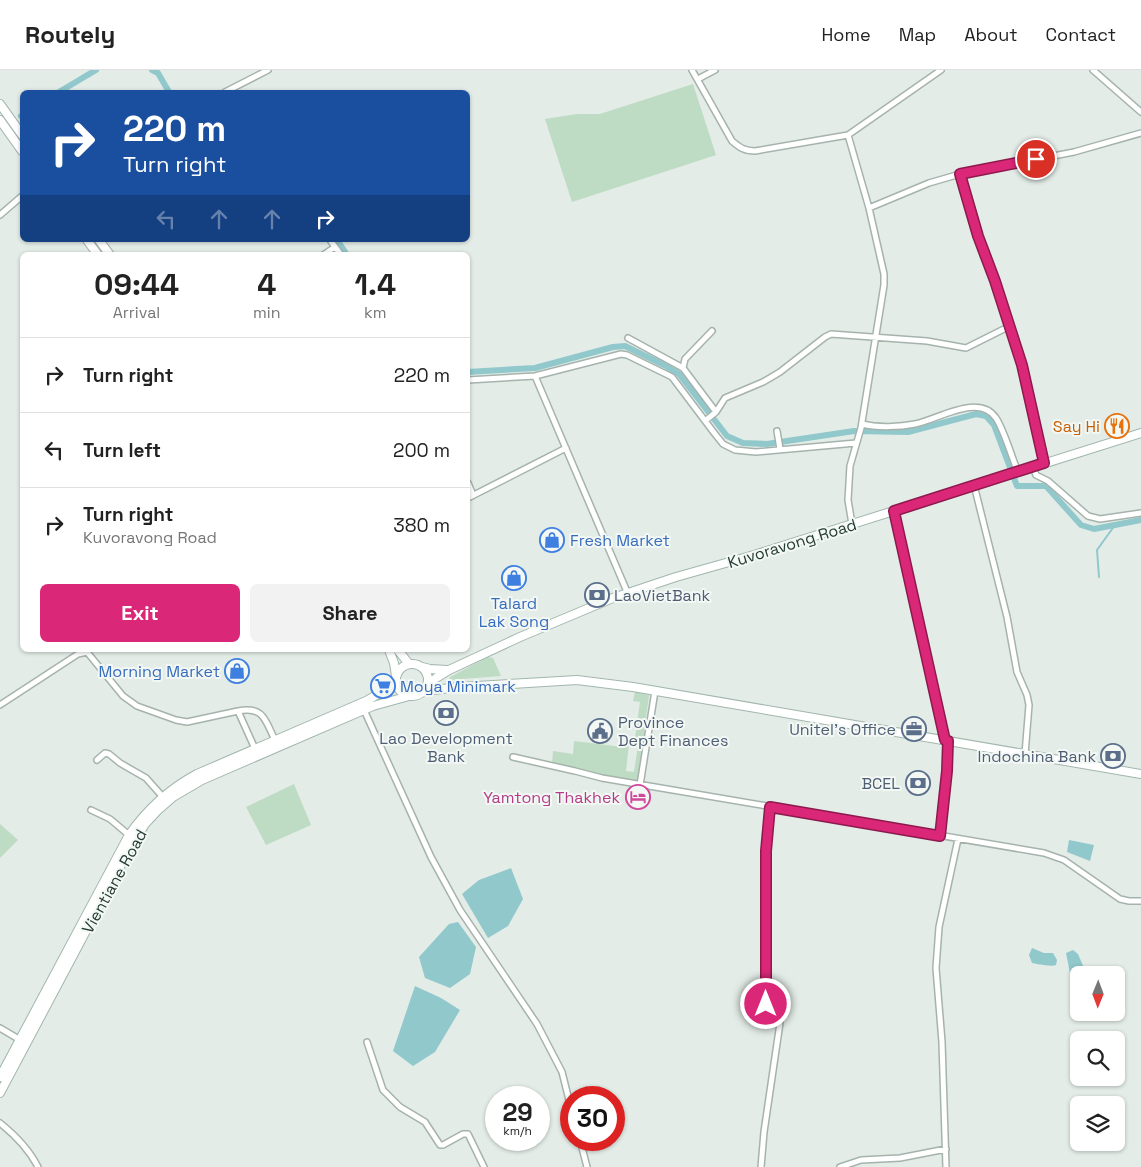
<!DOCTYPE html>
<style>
body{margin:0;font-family:"Space Grotesk",sans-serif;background:#f2f2f2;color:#222;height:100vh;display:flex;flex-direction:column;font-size:19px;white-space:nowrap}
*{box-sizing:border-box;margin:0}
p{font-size:16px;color:#767676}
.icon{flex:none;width:28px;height:28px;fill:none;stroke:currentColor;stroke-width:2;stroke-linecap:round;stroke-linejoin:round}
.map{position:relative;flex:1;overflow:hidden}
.sheet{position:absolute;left:20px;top:182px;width:450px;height:400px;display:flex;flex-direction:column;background:#fff;border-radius:8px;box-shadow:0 1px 4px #0004}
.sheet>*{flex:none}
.banner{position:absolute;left:20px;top:20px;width:450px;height:152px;border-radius:8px;box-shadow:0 1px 4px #0004;background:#1a4fa0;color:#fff;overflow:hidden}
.needle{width:32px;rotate:181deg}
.buttons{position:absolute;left:1070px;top:896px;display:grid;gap:10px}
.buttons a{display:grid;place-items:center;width:55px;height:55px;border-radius:8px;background:#fff;box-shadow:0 1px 4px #0004;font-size:25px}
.speed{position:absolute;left:485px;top:1016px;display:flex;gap:10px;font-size:25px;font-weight:700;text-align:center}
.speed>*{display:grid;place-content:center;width:65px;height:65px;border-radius:50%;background:#fff;box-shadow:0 1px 4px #0004;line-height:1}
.speed small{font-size:12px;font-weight:400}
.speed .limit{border:8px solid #d22;background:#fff;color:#111}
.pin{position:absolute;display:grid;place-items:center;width:42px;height:42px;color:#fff;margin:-21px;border:2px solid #fff;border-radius:50%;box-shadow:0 1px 5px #0007}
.me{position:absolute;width:55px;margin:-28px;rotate:0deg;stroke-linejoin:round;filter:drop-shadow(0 0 4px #0008)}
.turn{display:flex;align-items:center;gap:18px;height:105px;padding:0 20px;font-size:22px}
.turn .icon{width:65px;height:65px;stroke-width:2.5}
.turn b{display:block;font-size:35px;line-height:42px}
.lanes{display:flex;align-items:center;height:48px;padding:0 20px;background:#0003;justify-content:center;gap:25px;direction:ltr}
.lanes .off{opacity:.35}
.eta{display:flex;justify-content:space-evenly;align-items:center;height:85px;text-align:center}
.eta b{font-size:30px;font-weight:600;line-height:35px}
.action{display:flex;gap:10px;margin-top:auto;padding:10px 20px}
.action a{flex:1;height:58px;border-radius:8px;background:#db2777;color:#fff;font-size:20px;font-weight:600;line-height:58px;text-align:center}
.action a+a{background:#f2f2f2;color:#222}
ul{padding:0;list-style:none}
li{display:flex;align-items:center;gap:15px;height:75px;padding:0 20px;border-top:1px solid #e0e0e0}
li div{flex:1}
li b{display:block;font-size:19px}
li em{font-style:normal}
header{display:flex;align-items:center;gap:30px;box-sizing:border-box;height:70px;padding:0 25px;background:#fff;border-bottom:1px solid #e0e0e0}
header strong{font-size:24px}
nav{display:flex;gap:28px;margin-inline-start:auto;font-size:18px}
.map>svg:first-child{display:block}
.green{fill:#bedbc3}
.water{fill:#90c8cc}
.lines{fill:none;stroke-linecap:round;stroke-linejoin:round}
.stream{stroke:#90c8cc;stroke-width:2}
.canal{stroke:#90c8cc;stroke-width:6}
.street-casing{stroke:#a6b3ad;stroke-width:8}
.secondary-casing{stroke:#a2b6ae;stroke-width:10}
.street{stroke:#fff;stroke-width:5}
.secondary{stroke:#fff;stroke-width:8}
.route-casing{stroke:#8e194d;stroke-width:12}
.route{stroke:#db2777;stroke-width:9}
.labels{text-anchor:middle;stroke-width:4;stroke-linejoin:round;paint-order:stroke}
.food-label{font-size:16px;fill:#c56008;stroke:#f3f8f5;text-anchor:end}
.shop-label{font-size:16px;fill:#366cbe;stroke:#f3f8f5;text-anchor:start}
.street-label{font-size:16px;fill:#243b33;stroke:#f3f8f5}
.service-label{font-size:16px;fill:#4e5e75;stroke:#f3f8f5;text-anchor:end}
.hotel-label{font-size:16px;fill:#b23c85;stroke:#f3f8f5;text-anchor:end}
</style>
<header>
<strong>Routely</strong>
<nav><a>Home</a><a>Map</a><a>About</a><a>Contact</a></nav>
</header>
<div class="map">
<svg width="1141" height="1097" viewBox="0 0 1141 1097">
<rect width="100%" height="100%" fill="#e3ece7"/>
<path class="green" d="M693,14L716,85L572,132L545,49L577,44H600Z
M488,587L493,588L501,606L449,610L450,607Z
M635,622L649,625L638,709L636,711L602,706L552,694L553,681L573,684L574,671L622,677L624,673L629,674L626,701L634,702L638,676L634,675L640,632L633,631Z
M294,714L311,755L266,775L246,737Z
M0,754L18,770L0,788Z"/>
<path class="water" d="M1069,770L1094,775L1090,791L1067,782Z
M511,798L523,829L508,856L488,868L462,824L479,810Z
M458,852L476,877L470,904L450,918L425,908L419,887L449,854Z
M1032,878L1044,883H1053L1057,890L1056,895C1051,897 1037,894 1032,893L1029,885Z
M1073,880L1078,884L1087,905H1079V915L1076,914L1070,903L1066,883Z
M415,916L441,928L460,940L435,982L413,996L393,981Z"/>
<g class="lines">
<path class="stream" d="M1099,507L1097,480L1115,455"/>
<path class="canal" d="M152,0L158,3L169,22
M59,22L96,0
M21,46L22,45
M337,170L347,185
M468,302L535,298L613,277L625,276L664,295L679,304L727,366L743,373L767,374L854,361L908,362L976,344L986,346L994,355L1017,416H1046L1081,455L1094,459L1141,450"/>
<defs>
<path id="street" d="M692,0L732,71C740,78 745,81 755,81L848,65L941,0
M1093,0L1141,42
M698,9L715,0
M225,22L268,0
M848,65L869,138L884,204V215L861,358L850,396L848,430L852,454
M960,104L977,166L995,211L1022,295L1044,393
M869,138L929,113L960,104L1074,82L1141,63
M0,145L22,126
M330,170L341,185
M323,185L335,177
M628,268L683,298L716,342
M683,298L685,289L712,261
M535,306L628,524
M468,310L535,306L621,284L627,285L672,307L715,364L723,374L735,380L756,382L856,373
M705,351L716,342L725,328L763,312L780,302L825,267L831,264L927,271L966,278L1010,256
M862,354C878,358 900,357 915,354C939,349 979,323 996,348C1004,360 1012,388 1018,402
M777,361L780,379
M1033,397L1036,405L1048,411L1088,446L1100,449L1141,443
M468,413L473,425
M974,415L1007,547L1017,602L1027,625L1029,635L1025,684
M468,428L566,378
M894,441L945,671
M87,582L123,626L137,636L176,650L187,652L238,641L256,681
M0,635L78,584L87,582
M364,640L431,787L460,840L537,954L562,1002L571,1038
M238,641C264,636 265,650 275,670
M513,687L575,701L602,708L1044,783L1064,790L1120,829L1129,831H1141
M97,690L105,683L109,684L120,693L146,708L162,726
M640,715L655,621
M91,740L110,749L129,765
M940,765L947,701L948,671
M0,958L22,971
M367,972L383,1020L400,1037L425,1052L440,1075H443L463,1064H468L484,1097
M0,1053C15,1065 29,1079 38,1097
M580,1070L587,1097
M761,1097L764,1062L780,953L778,945L771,940L766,934L767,781L770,737
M840,1097L861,1090L900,1088L946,1079
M946,1097L942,972L936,898L939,857L958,769"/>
<path id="secondary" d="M0,34L22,65
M0,50L22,81
M87,170L98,185
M99,170L110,185
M389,580L394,593L396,606
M398,580L409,594
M396 610a16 16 0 1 1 32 0a16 16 0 1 1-32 0Z
M422,597L430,599L447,600
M427,617L436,608L449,600L520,567L613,528L676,507L754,485L1141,363
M424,621L460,617L577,610L633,617L1141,704
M0,1007L129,765C148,738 169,719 197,704L366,631L380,623L396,611
M0,1023L130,778L145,754L157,741L173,727L202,710L373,636L409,626"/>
</defs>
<use href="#street" class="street-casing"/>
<use href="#secondary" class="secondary-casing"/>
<use href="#street" class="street"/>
<use href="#secondary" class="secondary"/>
</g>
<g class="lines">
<defs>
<path id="route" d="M766,934V781L770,737L940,766L947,701L948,671L945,670L894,441L1044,393L1022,295L995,211L978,166L960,104L1036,89"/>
</defs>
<use href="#route" class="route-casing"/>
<use href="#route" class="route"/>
</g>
<defs>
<symbol id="restaurant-ring" viewBox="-11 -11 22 22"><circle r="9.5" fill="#f3f8f5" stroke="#e8710a" stroke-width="1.5"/><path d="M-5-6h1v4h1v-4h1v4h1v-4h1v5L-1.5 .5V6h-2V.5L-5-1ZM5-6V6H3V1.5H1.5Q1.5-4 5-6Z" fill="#e8710a"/></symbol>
<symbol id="shop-ring" viewBox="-11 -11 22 22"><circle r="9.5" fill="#f3f8f5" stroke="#3f7fe0" stroke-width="1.5"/><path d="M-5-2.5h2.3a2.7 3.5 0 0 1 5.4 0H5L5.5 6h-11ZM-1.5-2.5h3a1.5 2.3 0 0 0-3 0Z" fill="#3f7fe0"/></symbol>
<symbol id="bank-ring" viewBox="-11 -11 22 22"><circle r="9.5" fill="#f3f8f5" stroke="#5c6f8a" stroke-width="1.5"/><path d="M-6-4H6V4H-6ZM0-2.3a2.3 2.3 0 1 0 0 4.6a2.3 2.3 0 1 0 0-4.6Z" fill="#5c6f8a"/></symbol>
<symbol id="supermarket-ring" viewBox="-11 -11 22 22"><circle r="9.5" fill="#f3f8f5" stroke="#3f7fe0" stroke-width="1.5"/><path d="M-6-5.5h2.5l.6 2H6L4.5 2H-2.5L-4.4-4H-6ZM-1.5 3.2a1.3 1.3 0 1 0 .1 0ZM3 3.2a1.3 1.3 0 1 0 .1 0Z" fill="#3f7fe0"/></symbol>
<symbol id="office-ring" viewBox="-11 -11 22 22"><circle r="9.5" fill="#f3f8f5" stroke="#5c6f8a" stroke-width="1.5"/><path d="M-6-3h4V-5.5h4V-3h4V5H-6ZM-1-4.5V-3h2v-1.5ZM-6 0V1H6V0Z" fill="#5c6f8a"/></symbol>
<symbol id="civic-ring" viewBox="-11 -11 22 22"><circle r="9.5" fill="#f3f8f5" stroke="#5c6f8a" stroke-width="1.5"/><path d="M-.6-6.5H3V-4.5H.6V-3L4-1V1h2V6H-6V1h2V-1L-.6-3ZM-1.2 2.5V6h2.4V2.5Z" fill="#5c6f8a"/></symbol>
<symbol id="hotel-ring" viewBox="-11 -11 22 22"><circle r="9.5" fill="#f3f8f5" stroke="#d1479c" stroke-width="1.5"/><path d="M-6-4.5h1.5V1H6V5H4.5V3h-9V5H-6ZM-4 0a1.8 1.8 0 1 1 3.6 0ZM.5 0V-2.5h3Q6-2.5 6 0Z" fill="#d1479c"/></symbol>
</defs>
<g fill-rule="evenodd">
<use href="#restaurant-ring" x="1103" y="342" width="28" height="28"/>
<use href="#shop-ring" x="538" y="456" width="28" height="28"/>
<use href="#shop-ring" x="500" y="494" width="28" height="28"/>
<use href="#bank-ring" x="583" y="511" width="28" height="28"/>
<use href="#shop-ring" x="223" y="587" width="28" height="28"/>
<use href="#supermarket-ring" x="369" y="602" width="28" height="28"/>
<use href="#bank-ring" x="432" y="629" width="28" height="28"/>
<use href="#office-ring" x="900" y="645" width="28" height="28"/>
<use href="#civic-ring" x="586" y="647" width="28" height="28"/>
<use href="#bank-ring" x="1099" y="672" width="28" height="28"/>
<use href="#bank-ring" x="904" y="699" width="28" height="28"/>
<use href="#hotel-ring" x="624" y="713" width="28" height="28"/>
</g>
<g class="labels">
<g class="food-label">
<text x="1100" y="362">Say Hi</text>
</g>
<g class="shop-label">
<text x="570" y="476">Fresh Market</text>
<text x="514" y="539" text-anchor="middle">Talard<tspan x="514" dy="18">Lak Song</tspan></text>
<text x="220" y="607" text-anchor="end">Morning Market</text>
<text x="400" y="622">Moya Minimark</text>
</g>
<g class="street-label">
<text transform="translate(792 473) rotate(-17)" y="6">Kuvoravong Road</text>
<text transform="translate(114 811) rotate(-61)" y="6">Vientiane Road</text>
</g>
<g class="service-label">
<text x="614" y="531" text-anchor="start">LaoVietBank</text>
<text x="618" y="658" text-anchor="start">Province<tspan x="618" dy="18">Dept Finances</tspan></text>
<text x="896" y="665">Unitel's Office</text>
<text x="446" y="674" text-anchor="middle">Lao Development<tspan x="446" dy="18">Bank</tspan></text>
<text x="1096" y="692">Indochina Bank</text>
<text x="900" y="719">BCEL</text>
</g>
<g class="hotel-label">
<text x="620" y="733">Yamtong Thakhek</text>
</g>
</g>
</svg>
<div class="buttons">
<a><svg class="needle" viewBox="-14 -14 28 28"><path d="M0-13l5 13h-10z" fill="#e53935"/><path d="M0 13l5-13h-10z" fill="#767676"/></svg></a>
<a><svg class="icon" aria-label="search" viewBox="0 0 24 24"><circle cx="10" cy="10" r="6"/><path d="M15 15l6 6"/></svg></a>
<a><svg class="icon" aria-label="layers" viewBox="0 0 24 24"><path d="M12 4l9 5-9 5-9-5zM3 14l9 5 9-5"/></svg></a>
</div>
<div class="speed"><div>29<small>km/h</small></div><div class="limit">30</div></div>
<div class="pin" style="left:1036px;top:89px;background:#d93025"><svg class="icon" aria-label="arrive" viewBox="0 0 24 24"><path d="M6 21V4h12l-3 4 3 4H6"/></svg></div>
<svg class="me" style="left:766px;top:934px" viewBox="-20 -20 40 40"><circle r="17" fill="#db2777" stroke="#fff" stroke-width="3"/><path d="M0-11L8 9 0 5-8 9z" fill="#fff"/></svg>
<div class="banner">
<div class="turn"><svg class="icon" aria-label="right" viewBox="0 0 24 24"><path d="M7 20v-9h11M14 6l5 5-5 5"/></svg><div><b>220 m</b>Turn right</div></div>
<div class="lanes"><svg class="icon off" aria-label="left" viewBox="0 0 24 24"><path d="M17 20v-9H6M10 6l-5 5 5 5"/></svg><svg class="icon off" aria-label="ahead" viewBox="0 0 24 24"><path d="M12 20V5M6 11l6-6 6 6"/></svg><svg class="icon off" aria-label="ahead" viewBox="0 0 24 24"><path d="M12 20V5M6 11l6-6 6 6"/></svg><svg class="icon" aria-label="right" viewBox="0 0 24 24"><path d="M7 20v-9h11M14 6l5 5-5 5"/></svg></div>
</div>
<section class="sheet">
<div class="eta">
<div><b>09:44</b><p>Arrival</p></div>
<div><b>4</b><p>min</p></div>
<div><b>1.4</b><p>km</p></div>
</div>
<ul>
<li><svg class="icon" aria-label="right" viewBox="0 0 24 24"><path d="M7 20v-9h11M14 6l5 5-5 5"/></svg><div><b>Turn right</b></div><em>220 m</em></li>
<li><svg class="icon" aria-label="left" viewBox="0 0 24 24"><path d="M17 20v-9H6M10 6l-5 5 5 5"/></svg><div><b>Turn left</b></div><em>200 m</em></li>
<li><svg class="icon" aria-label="right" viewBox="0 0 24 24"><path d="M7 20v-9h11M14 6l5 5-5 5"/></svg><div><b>Turn right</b><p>Kuvoravong Road</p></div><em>380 m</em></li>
</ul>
<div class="action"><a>Exit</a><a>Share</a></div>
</section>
</div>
